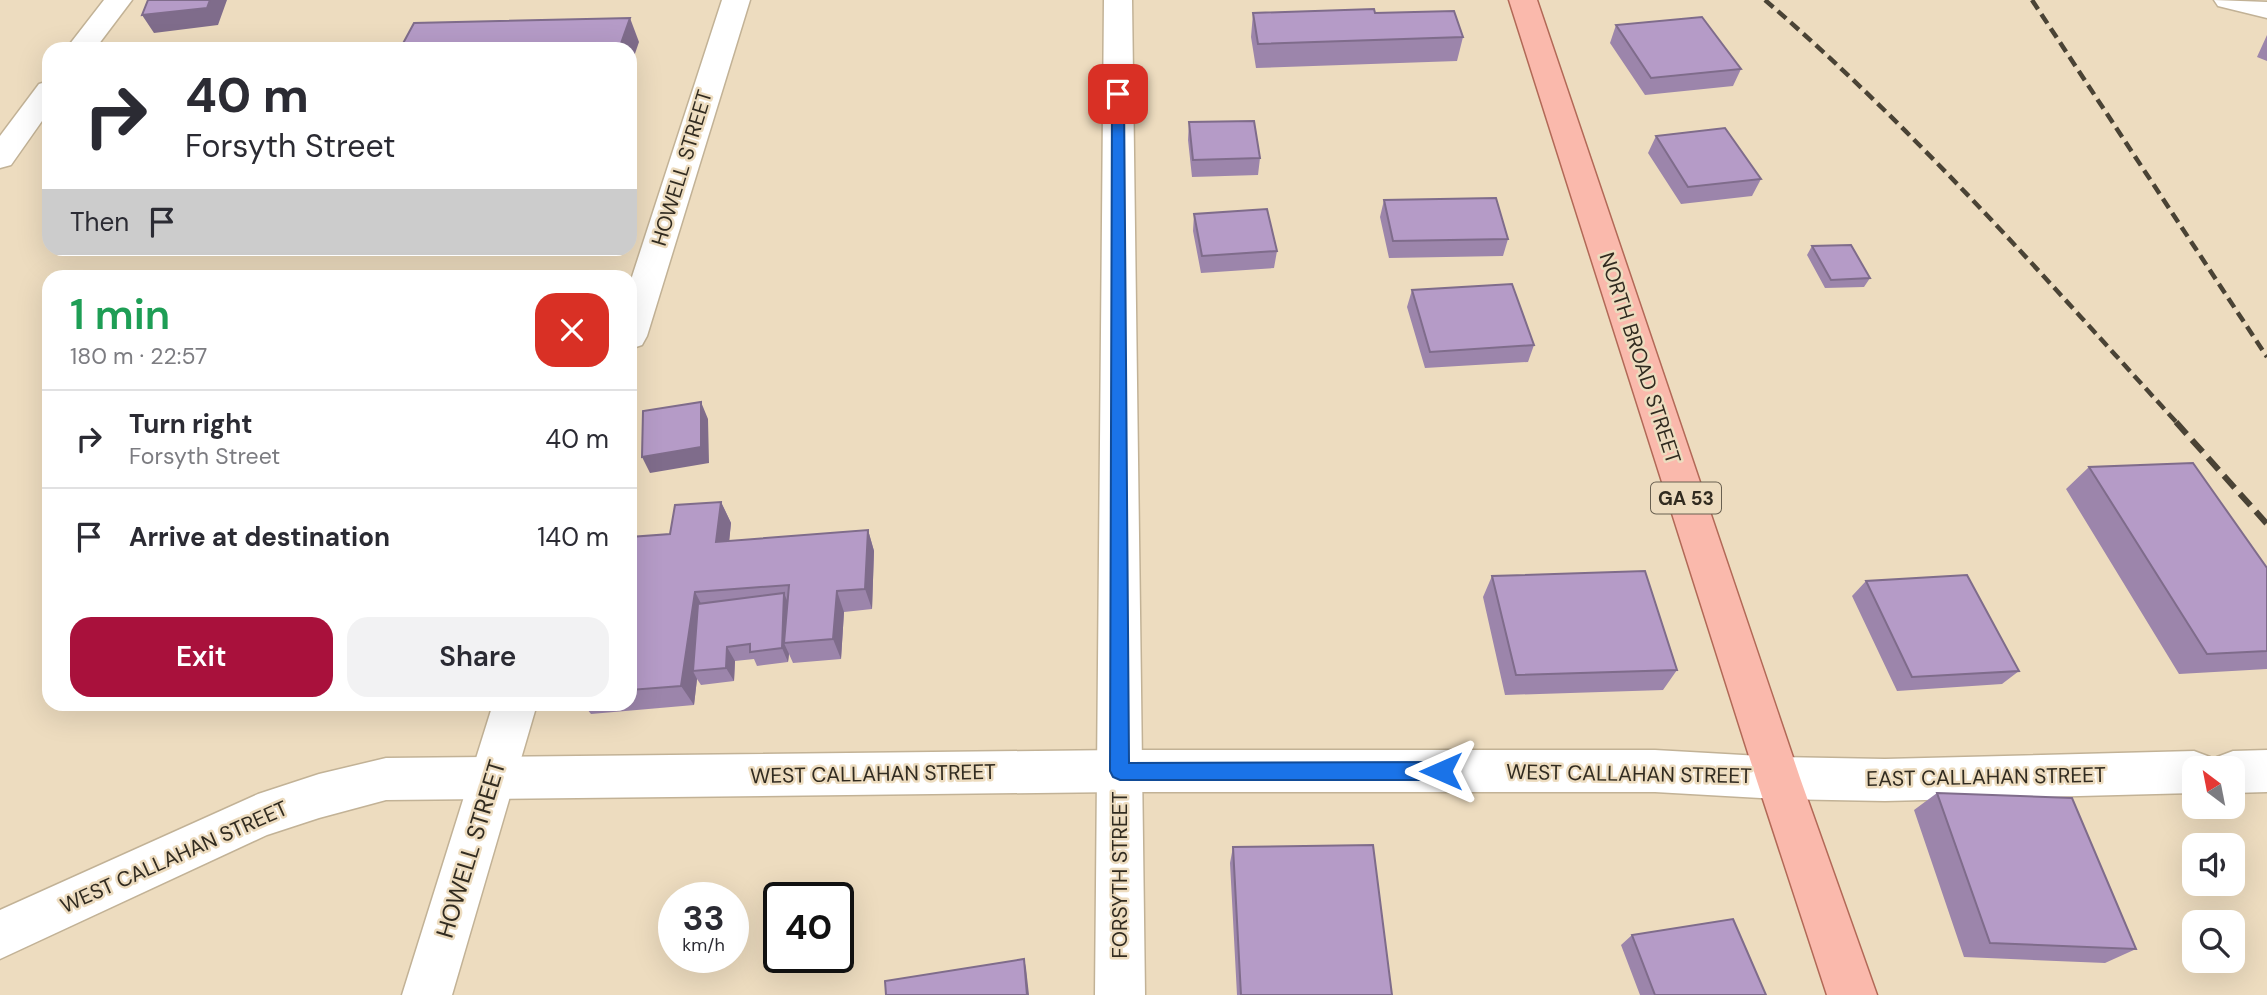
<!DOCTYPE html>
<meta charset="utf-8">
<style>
body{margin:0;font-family:"DM Sans",sans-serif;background:#f2f2f3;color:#2b2b33;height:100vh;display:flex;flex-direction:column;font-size:26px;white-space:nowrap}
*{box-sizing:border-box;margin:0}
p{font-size:23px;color:#7c7c81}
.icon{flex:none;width:38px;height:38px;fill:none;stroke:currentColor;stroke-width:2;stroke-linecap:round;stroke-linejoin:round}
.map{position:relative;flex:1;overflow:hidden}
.side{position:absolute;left:42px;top:270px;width:595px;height:441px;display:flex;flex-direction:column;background:#fff;border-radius:21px;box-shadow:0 7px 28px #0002}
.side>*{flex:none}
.hud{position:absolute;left:42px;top:42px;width:595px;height:214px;border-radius:21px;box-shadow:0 7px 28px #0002;background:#fff;color:#2b2b33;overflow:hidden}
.needle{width:46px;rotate:328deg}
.buttons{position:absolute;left:2182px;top:756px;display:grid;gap:14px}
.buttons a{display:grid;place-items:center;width:63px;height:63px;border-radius:14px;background:#fff;box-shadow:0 7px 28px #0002;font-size:35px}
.speed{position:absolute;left:658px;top:882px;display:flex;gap:14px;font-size:35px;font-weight:700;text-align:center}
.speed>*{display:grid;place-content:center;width:91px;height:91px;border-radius:50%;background:#fff;box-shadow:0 7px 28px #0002;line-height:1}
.speed small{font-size:18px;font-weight:400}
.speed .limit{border:4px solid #111;border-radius:10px;background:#fff;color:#111}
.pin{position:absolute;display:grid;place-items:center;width:60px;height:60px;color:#fff;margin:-30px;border-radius:14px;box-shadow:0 4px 10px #0006}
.me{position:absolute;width:77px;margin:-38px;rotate:270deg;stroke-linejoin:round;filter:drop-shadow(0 0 5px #0008)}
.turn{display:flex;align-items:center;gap:24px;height:147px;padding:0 28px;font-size:32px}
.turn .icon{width:91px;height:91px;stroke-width:2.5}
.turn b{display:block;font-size:49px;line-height:60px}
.then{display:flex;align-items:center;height:66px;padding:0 28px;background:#0003;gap:14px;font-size:26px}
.round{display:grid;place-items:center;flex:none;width:74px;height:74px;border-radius:21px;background:#f2f2f3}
.head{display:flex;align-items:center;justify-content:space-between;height:119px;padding:0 28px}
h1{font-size:42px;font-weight:600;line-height:52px;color:#1e9e55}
.cta{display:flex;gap:14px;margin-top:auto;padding:14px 28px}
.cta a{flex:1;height:80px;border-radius:21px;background:#a9113c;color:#fff;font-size:28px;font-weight:600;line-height:80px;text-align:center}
.cta a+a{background:#f2f2f3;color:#2b2b33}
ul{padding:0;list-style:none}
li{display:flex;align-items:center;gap:21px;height:98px;padding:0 28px;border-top:2px solid #e1e1e2}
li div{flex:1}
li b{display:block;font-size:26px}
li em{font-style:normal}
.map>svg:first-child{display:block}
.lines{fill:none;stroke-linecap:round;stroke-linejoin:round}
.minor-casing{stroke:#c2b296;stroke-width:3}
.tertiary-casing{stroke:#c2b296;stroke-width:3}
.primary-casing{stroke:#b26957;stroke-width:3}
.minor{fill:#fff;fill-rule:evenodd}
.tertiary{fill:#fff;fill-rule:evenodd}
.primary{fill:#fab9ac;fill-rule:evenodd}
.rail-far1{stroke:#4a4335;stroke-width:4.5;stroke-dasharray:11 6;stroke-linecap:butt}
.rail{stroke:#4a4335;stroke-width:6;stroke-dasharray:16 8;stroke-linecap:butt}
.wall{fill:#9c85ab}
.shaded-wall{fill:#7f6c8b}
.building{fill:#b59bc7;stroke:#7f6c8b;stroke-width:2}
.route{fill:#1a73e8;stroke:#114b97;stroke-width:2}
.labels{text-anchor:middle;stroke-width:5;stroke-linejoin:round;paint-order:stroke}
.shield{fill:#eddcbf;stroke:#696050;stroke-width:2}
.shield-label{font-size:19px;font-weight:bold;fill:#312b20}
.street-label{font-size:21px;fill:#312b20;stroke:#eddcbf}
.near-street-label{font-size:24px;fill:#312b20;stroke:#eddcbf}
</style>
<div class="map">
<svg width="2267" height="995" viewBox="0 0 2267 995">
<rect width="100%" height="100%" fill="#eddcbf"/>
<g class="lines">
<defs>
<path id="minor" d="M104,0H132L95,49H66Z
M722,0H750L647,336L642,345L630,349V283Z
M1104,0H1132L1145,995H1095Z
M2214,0L2267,2V18L2218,6Z
M49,81V111L11,165L0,168V136L39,84Z
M493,704H537L452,995H402Z"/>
<path id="tertiary" d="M1120,750H1655L1778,757L1885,759L2194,751L2210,757L2214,766L2217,757L2233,751L2267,750V792L2233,793V768H2194V793L1885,801L1778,799L1655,792H1120L386,800L319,818L267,835L0,959V910L258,794L319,774L386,758Z"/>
<path id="primary" d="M1509,0H1537L1800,778L1877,995H1827L1756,778Z"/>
</defs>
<use href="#minor" class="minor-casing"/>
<use href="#tertiary" class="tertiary-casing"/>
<use href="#primary" class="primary-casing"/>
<use href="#minor" class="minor"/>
<use href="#tertiary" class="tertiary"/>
<use href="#primary" class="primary"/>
<path class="rail-far1" d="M1765,0C1915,129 2045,278 2178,424
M2032,0L2267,357"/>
<path class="rail" d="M2176,422L2267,524"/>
</g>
<path class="wall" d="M1253,13H1375L1463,37L1457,61L1256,68L1251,37Z
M1616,25L1741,69L1733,86L1645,95L1610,43Z
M2267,35V61L2257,57Z
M1189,122L1260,158L1258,175L1192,177L1188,140Z
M1656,136L1761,179L1752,196L1681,204L1648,153Z
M1384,200L1508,239L1503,256L1389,258L1380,217Z
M1194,214L1277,251L1274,268L1201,273L1193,231Z
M1812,246L1870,278L1864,287L1825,288L1807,255Z
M1412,290L1534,345L1528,362L1425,368L1407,307Z
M2089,467L2267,568V669L2179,674L2066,489Z
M721,502L731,523L729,541L868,530L874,551L872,609L844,612L841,659L793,663L789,654L788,662L757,666L754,659L735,661L734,681L701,685L697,679L694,705L591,714L583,704H630V537L670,534Z
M1492,576L1677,670L1663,690L1505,695L1483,597Z
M1866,581L2019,671L2002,684L1897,691L1852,596Z
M1937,793L2136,949L2105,963L1964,957L1914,810Z
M1233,847L1392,995H1237L1230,863Z
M1632,935L1766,995H1640L1621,945Z"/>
<path class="shaded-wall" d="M210,0H227L218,25L154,33L142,15Z
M630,18L639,42L630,68V49H619Z
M701,402L708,419L709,463L650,473L642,457Z
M721,502L731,523L727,563L716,542Z
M868,530L874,551L872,609L865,589Z
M837,591L844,612L841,659L833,639Z
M695,592L706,613L693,671L697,679L694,705L681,686Z
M784,593L790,608L784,643L789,654L788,662L782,648Z
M727,647L735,661L734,681L726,668Z
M1024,959L1026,968L1029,995H1027Z"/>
<path class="building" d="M148,0H210L207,8L142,15Z
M1374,9L1375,13L1454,11L1463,37L1258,44L1253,13Z
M1702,17L1741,69L1651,78L1616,25Z
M630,18L619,49H400L414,23Z
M1254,121L1260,158L1193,160L1189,122Z
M1725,128L1761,179L1688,187L1656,136Z
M1496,198L1508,239L1393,241L1384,200Z
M1267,209L1277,251L1202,256L1194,214Z
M1851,245L1870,278L1831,280L1812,246Z
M1512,284L1534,345L1430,352L1412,290Z
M701,402V447L642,457L643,411Z
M2193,463L2267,568V651L2207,654L2089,467Z
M721,502L716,542L868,530L865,589L837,591L833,639L784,643L789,585L695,592L681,686L630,690V537L670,534L675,505Z
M1645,571L1677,670L1516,675L1492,576Z
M1967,575L2019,671L1912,677L1866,581Z
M784,593L782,648L750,652V644L727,647L726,668L693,671L698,604Z
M1937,793L2072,798L2136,949L1990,943Z
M1373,845L1392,995H1241L1233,847Z
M1733,919L1766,995H1655L1632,935Z
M1024,959L1027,995H886L885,981Z"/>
<path class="route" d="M1118,90L1124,94L1129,763L1441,762L1447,765L1450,771L1447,777L1441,780H1120L1113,777L1110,771L1112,94Z"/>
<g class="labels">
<rect class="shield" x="1651" y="482.5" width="70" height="31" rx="5"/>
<g class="shield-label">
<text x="1686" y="505">GA 53</text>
</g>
<g class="street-label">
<text transform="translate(682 168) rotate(-73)" y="7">HOWELL STREET</text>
<text transform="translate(1640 358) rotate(72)" y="7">NORTH BROAD STREET</text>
<text transform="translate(873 774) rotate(-1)" y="7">WEST CALLAHAN STREET</text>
<text transform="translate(1629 774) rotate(1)" y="7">WEST CALLAHAN STREET</text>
<text transform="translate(1986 777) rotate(-1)" y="7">EAST CALLAHAN STREET</text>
<text transform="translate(174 857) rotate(-24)" y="7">WEST CALLAHAN STREET</text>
<text transform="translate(1120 875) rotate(-90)" y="7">FORSYTH STREET</text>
</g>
<g class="near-street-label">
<text transform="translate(471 849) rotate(-73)" y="8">HOWELL STREET</text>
</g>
</g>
</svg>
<div class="buttons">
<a><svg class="needle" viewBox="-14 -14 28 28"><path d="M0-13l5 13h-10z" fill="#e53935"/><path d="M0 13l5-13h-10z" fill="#7c7c81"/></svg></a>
<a><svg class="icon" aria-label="sound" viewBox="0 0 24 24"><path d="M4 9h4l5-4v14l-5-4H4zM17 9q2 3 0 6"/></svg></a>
<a><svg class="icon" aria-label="search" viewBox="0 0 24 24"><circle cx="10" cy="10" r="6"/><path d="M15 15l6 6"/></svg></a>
</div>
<div class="speed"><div>33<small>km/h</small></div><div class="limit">40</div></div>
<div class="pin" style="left:1118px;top:94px;background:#d93025"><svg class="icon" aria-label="arrive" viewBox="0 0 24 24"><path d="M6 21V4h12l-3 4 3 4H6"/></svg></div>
<svg class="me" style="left:1441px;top:771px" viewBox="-20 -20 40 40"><path d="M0-17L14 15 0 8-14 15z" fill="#1a73e8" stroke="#fff" stroke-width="4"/></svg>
<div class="hud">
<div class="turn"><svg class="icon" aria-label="right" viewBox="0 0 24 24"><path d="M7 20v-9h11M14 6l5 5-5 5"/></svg><div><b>40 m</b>Forsyth Street</div></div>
<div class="then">Then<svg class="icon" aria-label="arrive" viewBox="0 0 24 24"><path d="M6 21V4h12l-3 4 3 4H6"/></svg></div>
</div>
<section class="side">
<div class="head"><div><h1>1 min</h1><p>180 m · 22:57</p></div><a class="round" style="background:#d93025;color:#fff"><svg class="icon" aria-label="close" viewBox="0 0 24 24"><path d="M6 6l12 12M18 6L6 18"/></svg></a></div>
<ul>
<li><svg class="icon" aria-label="right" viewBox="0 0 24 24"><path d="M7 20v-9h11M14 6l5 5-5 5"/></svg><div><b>Turn right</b><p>Forsyth Street</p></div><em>40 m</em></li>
<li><svg class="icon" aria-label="arrive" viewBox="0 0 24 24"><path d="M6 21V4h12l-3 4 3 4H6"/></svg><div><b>Arrive at destination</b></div><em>140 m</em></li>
</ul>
<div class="cta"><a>Exit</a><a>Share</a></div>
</section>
</div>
